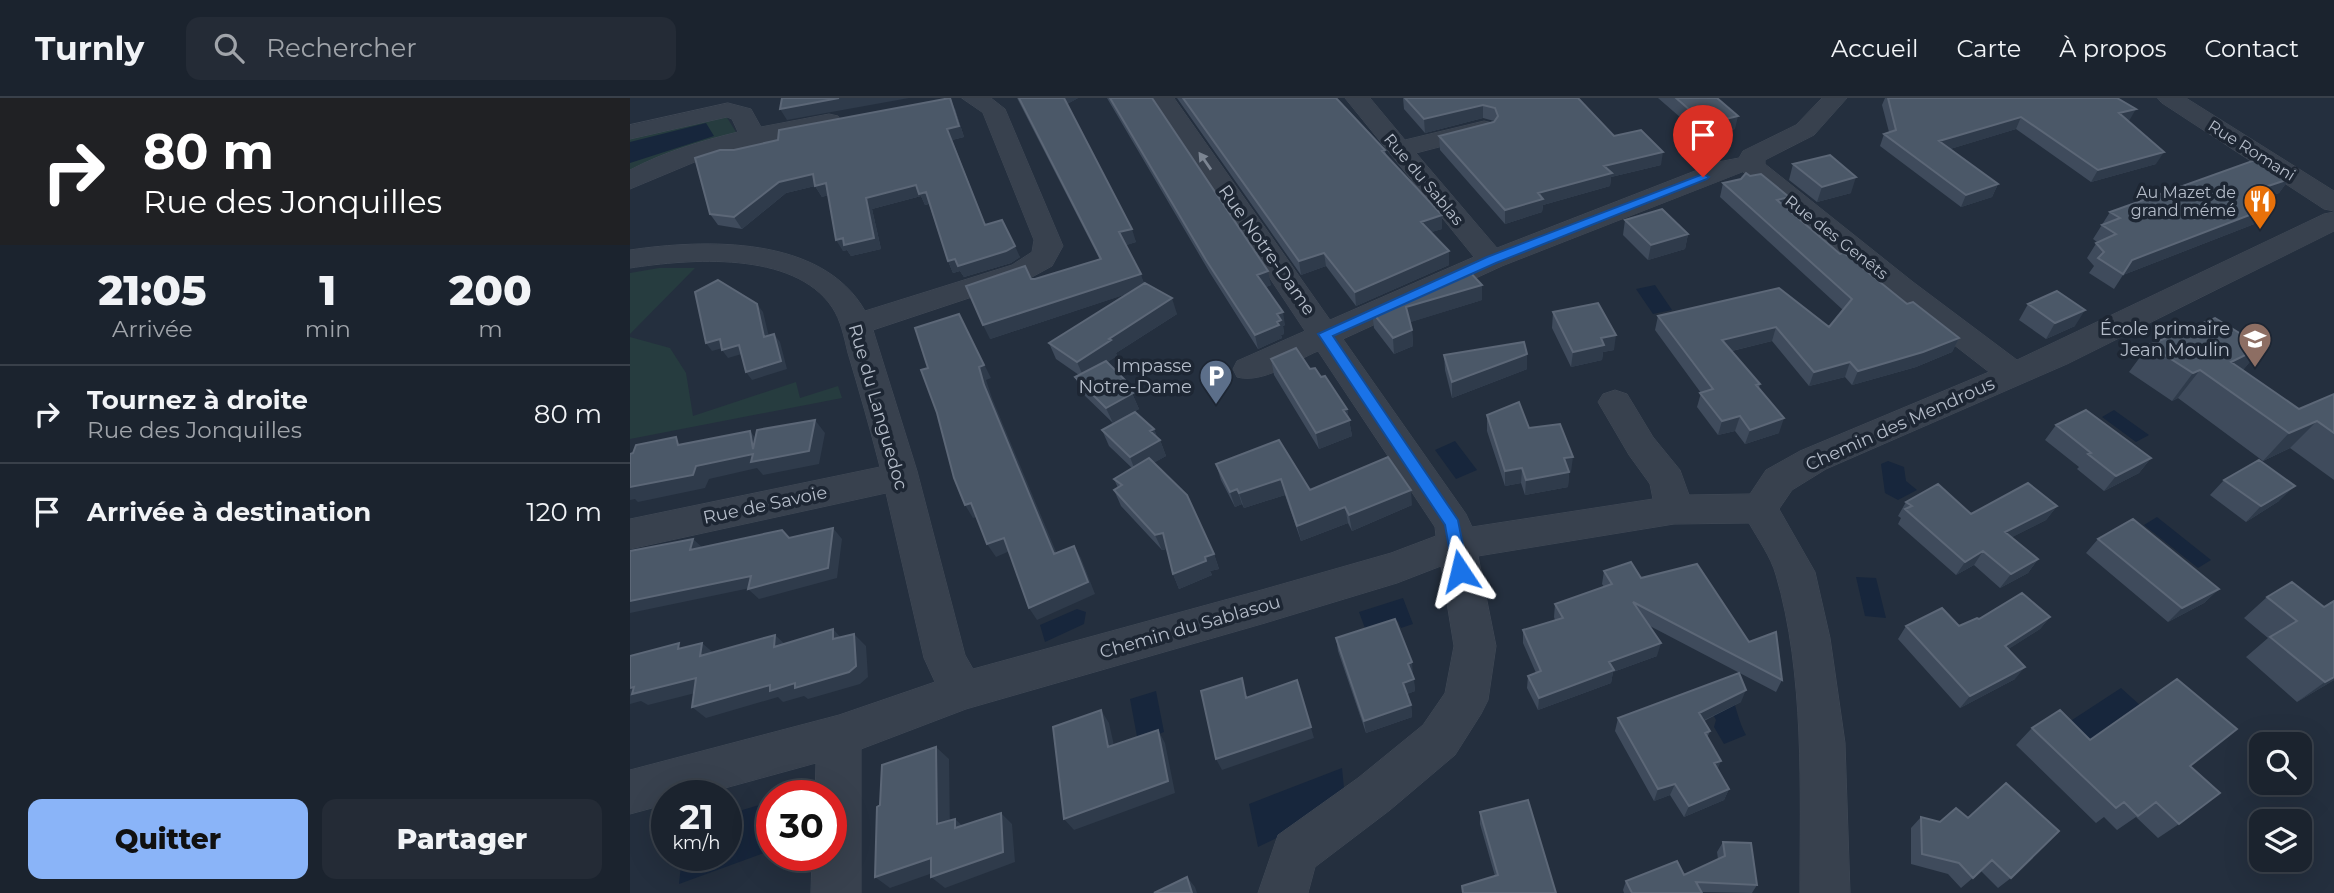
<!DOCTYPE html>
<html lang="fr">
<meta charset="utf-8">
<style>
body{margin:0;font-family:Montserrat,sans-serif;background:#242b36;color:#f1f3f6;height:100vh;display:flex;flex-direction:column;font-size:26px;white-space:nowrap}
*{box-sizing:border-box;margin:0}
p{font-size:23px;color:#a0a4aa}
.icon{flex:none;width:38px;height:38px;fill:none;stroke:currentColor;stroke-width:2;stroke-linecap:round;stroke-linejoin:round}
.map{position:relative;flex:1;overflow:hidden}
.sheet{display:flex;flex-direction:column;background:#1b232e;width:630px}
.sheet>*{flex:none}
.top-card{background:#202124;color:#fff;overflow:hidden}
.tools{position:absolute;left:1619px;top:634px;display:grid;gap:14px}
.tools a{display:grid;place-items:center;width:63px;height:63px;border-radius:14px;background:#1b232e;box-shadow:0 7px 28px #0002,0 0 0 2px #39404a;font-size:35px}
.speed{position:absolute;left:21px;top:682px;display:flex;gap:14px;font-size:35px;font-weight:700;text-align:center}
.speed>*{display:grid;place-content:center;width:91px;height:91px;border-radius:50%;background:#1b232e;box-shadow:0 7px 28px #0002,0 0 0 2px #39404a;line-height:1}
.speed small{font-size:18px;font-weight:400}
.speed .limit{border:10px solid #d22;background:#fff;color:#111}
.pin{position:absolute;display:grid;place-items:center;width:60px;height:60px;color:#fff;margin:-72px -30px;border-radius:50% 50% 50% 0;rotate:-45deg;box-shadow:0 0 7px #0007}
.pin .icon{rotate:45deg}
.me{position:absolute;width:77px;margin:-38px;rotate:350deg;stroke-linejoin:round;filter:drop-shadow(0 0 5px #0008)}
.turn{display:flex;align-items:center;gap:24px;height:147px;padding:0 28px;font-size:32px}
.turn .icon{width:91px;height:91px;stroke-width:2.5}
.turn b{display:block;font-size:49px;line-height:60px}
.eta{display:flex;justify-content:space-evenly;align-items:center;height:119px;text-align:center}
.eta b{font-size:42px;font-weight:800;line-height:49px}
.action{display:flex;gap:14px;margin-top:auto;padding:14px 28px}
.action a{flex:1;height:80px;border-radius:14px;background:#8ab4f8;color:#111;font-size:28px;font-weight:800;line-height:80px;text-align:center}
.action a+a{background:#242b36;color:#f1f3f6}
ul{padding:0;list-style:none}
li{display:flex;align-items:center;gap:21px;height:98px;padding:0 28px;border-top:2px solid #39404a}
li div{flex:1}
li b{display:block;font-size:26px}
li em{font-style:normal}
header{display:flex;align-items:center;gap:42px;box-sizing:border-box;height:98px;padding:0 35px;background:#1b232e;border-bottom:2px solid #39404a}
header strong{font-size:33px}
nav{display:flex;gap:38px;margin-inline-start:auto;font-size:24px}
.search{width:490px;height:63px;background:#242b36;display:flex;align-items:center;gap:18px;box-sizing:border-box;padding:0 24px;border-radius:14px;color:#a0a4aa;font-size:26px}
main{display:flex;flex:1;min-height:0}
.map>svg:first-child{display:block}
.green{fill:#263c3f}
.water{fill:#17263c}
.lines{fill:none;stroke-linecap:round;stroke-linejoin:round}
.minor-casing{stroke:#414a57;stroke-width:1}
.minor{fill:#38414e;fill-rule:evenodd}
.wall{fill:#3f4b5c}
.shaded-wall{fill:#2f3b4b}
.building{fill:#4b5868;stroke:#5c6777;stroke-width:2}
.oneway{fill:#7c8592}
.route{fill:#1a73e8;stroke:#114b97;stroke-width:2}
.labels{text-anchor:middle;stroke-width:7;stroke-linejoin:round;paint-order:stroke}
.far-street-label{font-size:16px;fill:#b4bcc9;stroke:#1d2633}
.far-poi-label{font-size:16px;fill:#b4bcc9;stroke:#1d2633;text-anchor:end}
.street-label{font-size:18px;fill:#b4bcc9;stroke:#1d2633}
.poi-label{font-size:18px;fill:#b4bcc9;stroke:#1d2633;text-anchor:end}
</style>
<header>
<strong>Turnly</strong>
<div class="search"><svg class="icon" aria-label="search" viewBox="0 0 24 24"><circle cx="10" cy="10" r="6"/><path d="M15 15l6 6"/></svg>Rechercher</div>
<nav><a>Accueil</a><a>Carte</a><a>À propos</a><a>Contact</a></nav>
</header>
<main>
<section class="sheet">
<div class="top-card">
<div class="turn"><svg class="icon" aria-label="right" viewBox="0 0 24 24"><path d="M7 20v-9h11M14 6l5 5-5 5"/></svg><div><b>80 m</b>Rue des Jonquilles</div></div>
</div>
<div class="eta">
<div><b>21:05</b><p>Arrivée</p></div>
<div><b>1</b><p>min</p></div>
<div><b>200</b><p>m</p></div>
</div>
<ul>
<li><svg class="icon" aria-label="right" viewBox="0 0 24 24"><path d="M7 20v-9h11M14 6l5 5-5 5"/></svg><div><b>Tournez à droite</b><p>Rue des Jonquilles</p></div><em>80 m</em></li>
<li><svg class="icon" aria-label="arrive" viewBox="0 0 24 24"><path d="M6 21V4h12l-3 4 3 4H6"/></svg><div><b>Arrivée à destination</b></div><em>120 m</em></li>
</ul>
<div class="action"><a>Quitter</a><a>Partager</a></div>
</section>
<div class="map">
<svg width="1704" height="795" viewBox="0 0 1704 795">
<rect width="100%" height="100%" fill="#242f3e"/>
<path class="green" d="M96,18L106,34L103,37L29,59L0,73V38Z
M29,170H65L0,236V175Z
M0,239L40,250L56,275L63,318L166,284L170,300L208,288L212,300L0,341Z"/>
<path class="water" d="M76,25L84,38L0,65V44Z
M1025,187L1042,212L1023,216L1006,191Z
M1484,312L1519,337L1506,344L1472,319Z
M825,343L847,372L826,381L805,352Z
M1258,363L1274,369L1276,383L1287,392L1268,402L1255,395L1251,366Z
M1527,419L1581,462L1568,470L1514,427Z
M1226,479L1246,480L1256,520L1235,518Z
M773,500L783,526L771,530L768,523L736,533L729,514Z
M447,511L456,514L454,526L415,544L410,527Z
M1491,590L1511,608L1459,643L1439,624Z
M526,593L534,634L508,644L500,601Z
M1100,595C1107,609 1108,623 1116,637L1094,646L1084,629L1086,622L1073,598Z
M712,670L714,690L661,733L628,749L619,706Z
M142,703V752L49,786L52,758H96V717Z"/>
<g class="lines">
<defs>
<path id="minor" d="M332,0H361L375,11L433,148L422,168L402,179L243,232L287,373L335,557L343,571L635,491L761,455L806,438L805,429L688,253C664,263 633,286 607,279L603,271L607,263L675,233L520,0H544L700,222L844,159L715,0H740L775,42L854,23L863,25L866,30L863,35L786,55L867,150L1088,64L1109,60L1113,53L1166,27L1192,0H1217L1184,37L1135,62V66L1283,184L1387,262L1694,116L1704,114V133L1437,266L1196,371L1162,392L1149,411L1185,474L1200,540L1215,645L1220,795H1170C1170,693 1175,576 1146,477C1141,459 1128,441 1119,425L1044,426L848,458L866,548L858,602L851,616L825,657L760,712L685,769L678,795H628L648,737L728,680L793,627L815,595L824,548L811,468L767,485L635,525L336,611L231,651V795H181L182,758H201V698H185L186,665L66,698H37V706L0,716V672L209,617L305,584L294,560L256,395L0,451V421L250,369C240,330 229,292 218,255C214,239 211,222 202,209C163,152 59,161 0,170V152C75,141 192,137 235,213L382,167L402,154L404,142L353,15ZM1113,74L1261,198L1359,274L1170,353L1136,372L1120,396L1059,397L1050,372L1023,339L997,296L985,292L973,296L968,304L999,357L1020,386L1023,401L842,429L836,416L713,241L872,168Z
M1528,0H1556L1704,93V113L1694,111L1532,5Z
M98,5L121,11L131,29L199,16L208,18L211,23L208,28L79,58L0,91V72C34,54 71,43 108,34L102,21L97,19L0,41V27Z"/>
</defs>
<use href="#minor" class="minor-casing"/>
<use href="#minor" class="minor"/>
</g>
<path class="wall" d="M387,0H448L437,6L506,144L496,147L514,185L547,216L486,255L487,258L477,264L497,284L509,311L483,325L452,295L445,279L449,277L426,261L419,245L499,195L360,241L401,181H405L470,162Z
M477,0H522L641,187L636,189L655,227L653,228L654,236L651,237L652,240L628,251L580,175Z
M547,0H706L755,52L756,57L812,131L801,134L819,167L726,208L696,168L671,177Z
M773,0H948L984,38L1031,67L981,79L980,88L913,107L912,114L875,126L810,52L809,38L864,23L853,20L795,35L774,11Z
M1028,0H1087L1105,31L1073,39Z
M1255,0H1487L1499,24L1526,66L1461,84L1386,31L1320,51L1368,86L1362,99L1331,109L1250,48L1254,36L1259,34L1252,7Z
M325,11L334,39L322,42L355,126L390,159L381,165L334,179L330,173L323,175L318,163L299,106L295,107L291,98L242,111L251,151L221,158L217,152L213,153L198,97L192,99L185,88L156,95L112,131L88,127L80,116L104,52Z
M1163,66L1221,95L1187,104L1159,82Z
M1659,81L1649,95L1632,101V123L1493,177L1484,191L1459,175L1464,168L1457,160L1467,144L1463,141L1480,114Z
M1093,85L1156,110L1210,156L1277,206L1329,240L1322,254L1286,269L1222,287L1215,279L1179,288L1142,243L1102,253L1130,286L1129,290L1149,335L1115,346L1105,333L1088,337L1067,309L1071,295L1025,232L1028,218L1199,229L1213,212L1090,99Z
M995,122L1058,136L1055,151L1018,162L993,137Z
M852,202L780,224L782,232L783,248L764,256L744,230L742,214Z
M1398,206L1445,228L1416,241L1389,222Z
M923,214L984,252L973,254L972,262L941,269L922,230Z
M1519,247L1632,249L1613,272L1669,311L1704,296V382L1660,350L1633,363L1548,300L1542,303L1499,274Z
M897,256V271L822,300L815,272L814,257Z
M641,261L680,271L691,279L717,311L722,338L689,351L644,277Z
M857,317L899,330L941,374H939L938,389L895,397L891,385L875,388L857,333Z
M1426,327L1521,360L1509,375L1474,393L1447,371L1449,369L1415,342Z
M524,331L527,339L530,342L536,358L523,365L584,456L589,471L580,473L582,477L549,491L543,476L537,451L532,452L491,408L484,392L488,390L484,381L502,370L479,348L472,332Z
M586,366L680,392L782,407L722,433L718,425L671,443L655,397L614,410L612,406L605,409L591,382Z
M1594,382L1649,403L1616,424L1580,397Z
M1276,404L1341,416L1427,408L1416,422L1382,439L1408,461L1398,475L1370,490L1344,467L1326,477L1268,426L1271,420L1268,418Z
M1468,441L1589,491L1574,505L1538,524L1456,455Z
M974,473L1011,480L1119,544L1152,582L1146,594L1018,527L1027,558L983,574L981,585L908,612L897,590L898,578L906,575L893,545V532L925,522L924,519L925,506L974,489L972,486Z
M1637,499L1694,509L1704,582L1667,604L1616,559L1638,540L1614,520Z
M1420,519L1410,531L1378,551L1385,581L1330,610L1268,541L1276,528H1329L1349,521Z
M706,540L783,577L785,593L777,596L781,607L782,619L736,635L708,553Z
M1111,604L1074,623L1080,633L1077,640L1087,671L1099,691L1094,702L1054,719L1040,697L1024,703L985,633L988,620Z
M1402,630L1460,642L1560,668L1549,726L1528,740L1506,719L1487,732L1474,719L1466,725L1386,647Z
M1326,710L1381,780L1368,790L1351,773L1331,790L1318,776L1281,766V730L1291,719L1310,724Z
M850,714L926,795H832V788L865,778L850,726Z
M1093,744L1127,787L1122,795L1071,794L1072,795H994L993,792L996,783L1054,777L1088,761L1087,754Z"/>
<path class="shaded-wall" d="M209,0H279L157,22L150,11Z
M320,0L325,11L334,39L322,42L360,138L317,31Z
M433,0H448L436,7Z
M853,7V20L795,35L794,21Z
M1506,11L1499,23L1482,28L1489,15Z
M1108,18L1105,31L1073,39L1076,26Z
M1391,19L1386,31L1304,56L1309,43Z
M1033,54L1031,67L981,79L980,88L913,107L912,114L875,126V112L908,95L974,68Z
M1534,54L1526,66L1461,84L1468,72Z
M183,76L196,85L202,96L192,99L185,88L156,95L112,131L104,119L149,84Z
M1226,79L1221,95L1187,104L1192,89Z
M1659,81L1649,95L1609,109L1620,94Z
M1368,86L1362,99L1331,109L1336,97Z
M286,87L296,94L301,105L295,107L291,98L242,111L251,151L221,158L217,152L213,153L206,142L236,100Z
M1159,99L1155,113L1147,102Z
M1643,108L1632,123L1493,177L1502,162Z
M812,117V131L792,137L791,124Z
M502,131L506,144L494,148L489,134Z
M1058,136L1055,151L1018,162L1021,147Z
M385,148L390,159L381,165L334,179L330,173L323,175L318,163Z
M819,153V167L726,208L725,194Z
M694,155L696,168L671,177L669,163Z
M638,173L641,187L631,191L627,177Z
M511,176L515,190L360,241L353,227Z
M852,187V202L778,225L776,209Z
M542,200L547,216L486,255L487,258L454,280L447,264L479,241Z
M127,206L133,214L141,247L134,239Z
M1455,212L1445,228L1416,241L1425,225Z
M653,214L655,227L653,228L654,236L651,237L652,240L628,251L625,237L647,216Z
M329,216L361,280L356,282L362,300L432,468L424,456L354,287Z
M1146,229L1142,243L1089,256L1092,242Z
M782,232L783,248L764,256L763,240Z
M144,236L150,244L157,271L122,282L116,274Z
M986,237L984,252L973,254L972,262L941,269L943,254L971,240Z
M1329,240L1322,254L1286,269L1222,287L1228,273Z
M90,241L96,249L82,253L76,245Z
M109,247L115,255L98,260L92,252Z
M1632,249L1609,277L1601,264Z
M897,256V271L822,300V284Z
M1220,264L1215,279L1179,288L1184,274Z
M1570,272L1548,300L1542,303L1563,275Z
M497,284L509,311L483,325L476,310L494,286Z
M717,311L722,338L689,351L686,335L713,312Z
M1110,318L1105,333L1088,337L1092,323Z
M1154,320L1149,335L1115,346L1120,332Z
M185,322L195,335L189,366L133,377L127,370L79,381L75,390L8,404L5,401L0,402V389L66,368L123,351L120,333L131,347Z
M1687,323L1660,350L1633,363L1659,335Z
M524,331L528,343L530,342L536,358L506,375L500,359L520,333Z
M943,359L941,374L932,375L934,360Z
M1521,360L1509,375L1474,393L1486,378Z
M892,370L891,385L875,388V373Z
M939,374L938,389L895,397L896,382Z
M651,381L655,397L614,410L609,395Z
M1665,388L1649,403L1616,424L1631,408Z
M607,391L612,406L605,409L600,394Z
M781,392L782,407L722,433L719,417Z
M341,405L350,418L343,420L335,407Z
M1427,408L1416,422L1365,448L1375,434Z
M715,409L718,425L671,443L667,428Z
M203,430L212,441L207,480L129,501L118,491L125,489L0,515V503Z
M533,435L539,450L532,452L525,437Z
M374,440L382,452L366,459L357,446Z
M63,441L74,451L60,452Z
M444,448L451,460L465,496L407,522L399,510Z
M1353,453L1344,467L1326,477L1335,464Z
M584,456L589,471L580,473L582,477L549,491L543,476L575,459Z
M1408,461L1398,475L1370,490L1381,476Z
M1589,491L1574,505L1538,524L1552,510Z
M1420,519L1410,531L1365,560L1375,548Z
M203,531L214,543L203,541Z
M224,536L236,548L238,579L230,586L178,601L174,598L153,604L148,599L76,620L62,609Z
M145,537L158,549H144Z
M72,545L86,557L70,558Z
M1031,545L1027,558L983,574L981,585L908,612L909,600L979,564Z
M782,564L783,577L780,578L778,566Z
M1395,569L1385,581L1330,610L1340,598Z
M1704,579V582L1667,604L1695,584Z
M66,580L81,591L18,607L11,603L0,606V590Z
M784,581L785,593L775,597L773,585Z
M667,582L684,640L592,672L586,661Z
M1116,592L1111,604L1064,627L1069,615Z
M781,607L782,619L736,635L734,623Z
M471,612L479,625L487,661L478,649Z
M528,632L535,645L545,695L444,732L434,721Z
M306,649L319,661L320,737L307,726Z
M1091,663L1086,675L1084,665Z
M1045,686L1040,697L1024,703L1028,691Z
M1099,691L1094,702L1054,719L1059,708Z
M371,715L382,726L385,764L315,790L301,779Z
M325,721L337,732L325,730Z
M301,760L314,771L260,790L245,779Z
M557,779L565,789L567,795H562Z"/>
<path class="building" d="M152,0H209L150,11Z
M320,0L329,28L317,31L355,127L372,122L385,148L376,153L328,168L325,161L318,163L296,94L289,96L286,87L236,100L244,140L214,147L213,140L206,142L196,85L185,88L183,76L149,84L104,119L80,116L65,60L90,52H104L148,42L149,32Z
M389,0H434L502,131L489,134L511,176L353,227L336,188L395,168L401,181H405L471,161Z
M480,0H522L638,173L627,177L653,214L647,216L651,222L647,224L649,227L625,237L576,162Z
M553,0H706L755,52L752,53L812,117L791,124L819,153L725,194L694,155L669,163Z
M775,0H948L984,38L1011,32L1033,54L974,68L982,75L908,95L913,101L875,112L809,38L864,24L868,18L865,10L853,7L794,21Z
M1046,0H1087L1108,18L1076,26Z
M1258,0H1487L1506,11L1489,15L1534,54L1468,72L1391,19L1309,43L1368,86L1336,97L1254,36L1266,32Z
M1200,57L1226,79L1192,89L1163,66Z
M1625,62L1659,81L1620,94L1643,108L1502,162L1493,176L1468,160L1474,154L1466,145L1486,136L1472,127L1490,120L1480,114Z
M1116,75L1120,78L1131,76L1159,99L1147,102L1210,156L1214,155L1277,206L1283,204L1329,240L1293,254L1228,273L1220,264L1184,274L1146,229L1092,242L1130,286L1126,287L1154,320L1120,332L1110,318L1092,323L1070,295L1083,291L1028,218L1149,190L1199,229L1222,201L1093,85L1111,81Z
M1032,111L1058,136L1021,147L995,122Z
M837,171L852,187L776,209L782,232L763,240L742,214Z
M88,182L127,206L134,239L144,236L151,263L116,274L109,247L92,252L90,241L76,245L65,194Z
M515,185L542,200L479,241L481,242L447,264L419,245Z
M1427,193L1455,212L1425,225L1398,206Z
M968,205L986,237L971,240L974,247L943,254L923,214Z
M329,216L354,267L349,269L354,287L424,456L444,448L458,484L399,510L374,440L357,446L341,405L335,407L324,380L307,315L291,272L298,270L285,230Z
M1585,220L1632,249L1601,264L1669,311L1704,296V335L1687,323L1659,335L1570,272L1563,275L1519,247Z
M894,244L897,256L822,284L814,257Z
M666,250L680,271L685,270L691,279L695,278L717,311L713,312L720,322L686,335L641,261Z
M476,263L497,284L494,286L503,295L476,310L445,279Z
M889,304L899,330L930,326L943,359L934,360L939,374L896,382L892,370L875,373L857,317Z
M1456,312L1521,360L1486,378L1458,356L1461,355L1426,327Z
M505,314L524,331L520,333L530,342L500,359L472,332Z
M185,322L179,353L121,364L123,356L66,368L63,377L0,389V356L3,355L6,347L46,339L48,347L120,333L123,351L127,332Z
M649,342L680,392L758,359L781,392L719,417L715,409L667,428L651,381L609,395L607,391L600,394L586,366Z
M519,360L557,397L584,456L575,459L576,463L543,476L533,435L525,437L484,392L492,387L484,381Z
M1629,362L1665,388L1631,408L1594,382Z
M1398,385L1427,408L1375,434L1408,461L1381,476L1353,453L1335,464L1275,411L1282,408L1276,404L1308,386L1341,416Z
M1503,421L1589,491L1552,510L1468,441Z
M203,430L198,470L118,491L121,478L0,503V453L63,441L60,452L152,432L159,440Z
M1001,464L1011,480L1067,466L1119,544L1146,534L1152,582L1003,504L1031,545L979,564L984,572L909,600L898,578L911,573L893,532L933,520L925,506L982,486L974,473Z
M1662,484L1694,509L1704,503V579L1695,584L1640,539L1667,523L1637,499Z
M1392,495L1420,519L1375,548L1395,569L1340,598L1276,528L1312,510L1329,528L1347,520L1349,521Z
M765,521L782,564L778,566L784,581L773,585L781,607L734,623L706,540Z
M203,531V541L224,536L226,568L219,574L165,590V585L140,593V587L62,609L66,580L2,596L4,589L0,590V558L49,545L48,551L72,545L70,558L145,537L144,549Z
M1109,575L1116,592L1069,615L1080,633L1075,635L1091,663L1084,665L1099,691L1059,708L1045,686L1028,691L988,620Z
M612,580L616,600L667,582L681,629L586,661L571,593Z
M1547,581L1607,631L1560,668L1590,695L1549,726L1526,704L1508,718L1494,704L1486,710L1402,630L1430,612L1460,642Z
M471,612L478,649L528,632L538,683L434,721L423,629Z
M306,649L307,726L325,721V730L371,715L373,754L301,779V760L245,779L247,709L250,707L252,667Z
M1376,685L1429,733L1381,780L1362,762L1343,780L1329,765L1292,756L1291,719L1310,724L1326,710L1338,720Z
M898,702L926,795H833L832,788L868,777L850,714Z
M1093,744L1121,745L1127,787L1066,784L1072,795H1002L996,783L1047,763L1054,777L1095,758Z
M557,779L562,795H524Z"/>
<defs><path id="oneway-solid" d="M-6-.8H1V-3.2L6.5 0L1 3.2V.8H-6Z" transform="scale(1.75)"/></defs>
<use class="oneway" href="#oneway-solid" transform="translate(575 63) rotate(-125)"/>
<path class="route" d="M1073,76L1079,79L1077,81L866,165L703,238L828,422L838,473L836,478H824L815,427L688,236L857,159Z"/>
<defs>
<symbol id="restaurant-pin" viewBox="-11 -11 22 30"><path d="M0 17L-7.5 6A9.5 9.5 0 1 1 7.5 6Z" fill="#e8710a" stroke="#1d2633"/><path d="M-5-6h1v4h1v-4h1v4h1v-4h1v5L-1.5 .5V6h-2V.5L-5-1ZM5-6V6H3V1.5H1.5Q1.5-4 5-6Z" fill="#fff"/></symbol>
<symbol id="school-pin" viewBox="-11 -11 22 30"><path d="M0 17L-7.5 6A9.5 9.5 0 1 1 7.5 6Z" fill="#8d6e63" stroke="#1d2633"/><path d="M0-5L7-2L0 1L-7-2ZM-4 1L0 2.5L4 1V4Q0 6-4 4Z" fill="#fff"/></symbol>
<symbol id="parking-pin" viewBox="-11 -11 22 30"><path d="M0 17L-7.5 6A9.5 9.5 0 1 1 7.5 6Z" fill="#5c6f8a" stroke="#1d2633"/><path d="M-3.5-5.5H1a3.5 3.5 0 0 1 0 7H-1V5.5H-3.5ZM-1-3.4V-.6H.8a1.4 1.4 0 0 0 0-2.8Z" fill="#fff"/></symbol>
</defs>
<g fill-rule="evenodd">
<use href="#restaurant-pin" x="1611" y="84" width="38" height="52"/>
<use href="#school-pin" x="1606" y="222" width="38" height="52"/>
<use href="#parking-pin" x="567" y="259" width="38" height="52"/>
</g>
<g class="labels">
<g class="far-street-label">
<text transform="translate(1622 52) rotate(32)" y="6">Rue Romani</text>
<text transform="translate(794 81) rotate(50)" y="6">Rue du Sablas</text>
<text transform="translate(1207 139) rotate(38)" y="6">Rue des Genêts</text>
</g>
<g class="far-poi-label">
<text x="1606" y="100">Au Mazet de<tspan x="1606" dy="18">grand mémé</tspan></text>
</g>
<g class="street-label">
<text transform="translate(637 152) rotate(55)" y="6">Rue Notre-Dame</text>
<text transform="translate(248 309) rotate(74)" y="6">Rue du Languedoc</text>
<text transform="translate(1270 326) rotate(-24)" y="6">Chemin des Mendrous</text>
<text transform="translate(135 407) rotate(-12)" y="6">Rue de Savoie</text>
<text transform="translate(560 529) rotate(-16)" y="6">Chemin du Sablasou</text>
</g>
<g class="poi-label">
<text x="1600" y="237">École primaire<tspan x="1600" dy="21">Jean Moulin</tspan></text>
<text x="562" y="274">Impasse<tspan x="562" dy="21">Notre-Dame</tspan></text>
</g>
</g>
</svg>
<div class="tools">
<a><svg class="icon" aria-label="search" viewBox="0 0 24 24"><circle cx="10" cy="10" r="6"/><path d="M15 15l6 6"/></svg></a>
<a><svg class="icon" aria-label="layers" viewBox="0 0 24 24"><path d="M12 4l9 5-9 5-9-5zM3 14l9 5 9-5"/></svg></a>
</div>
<div class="speed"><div>21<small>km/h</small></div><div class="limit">30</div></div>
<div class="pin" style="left:1073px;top:79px;background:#d93025"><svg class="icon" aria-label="arrive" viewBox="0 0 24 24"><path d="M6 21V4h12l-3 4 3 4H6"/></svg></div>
<svg class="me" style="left:830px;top:473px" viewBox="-20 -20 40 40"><path d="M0-17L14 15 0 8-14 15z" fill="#1a73e8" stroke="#fff" stroke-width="4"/></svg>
</div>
</main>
